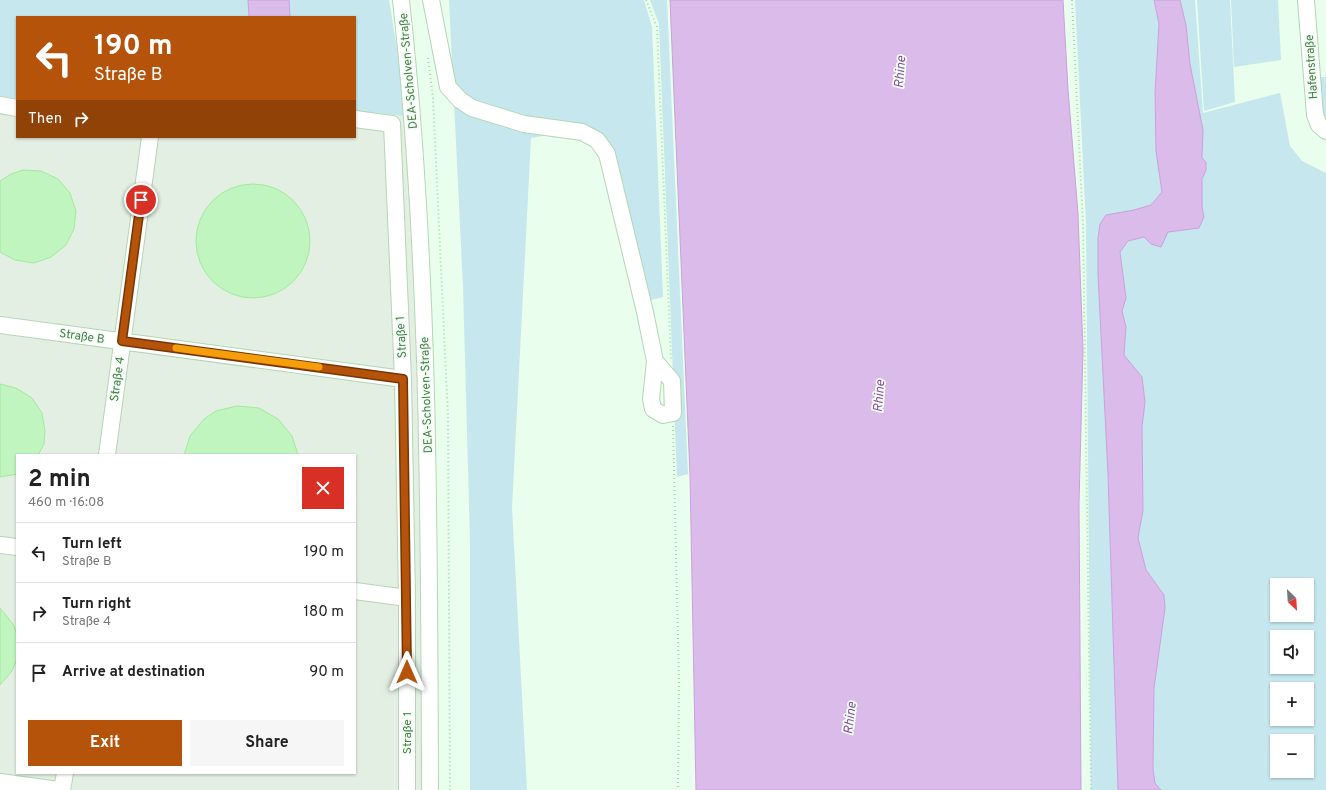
<!DOCTYPE html>
<meta charset="utf-8">
<style>
body{margin:0;font-family:Overpass,sans-serif;background:#f6f6f6;color:#222;height:100vh;display:flex;flex-direction:column;font-size:15px;white-space:nowrap}
*{box-sizing:border-box;margin:0}
p{font-size:13px;color:#767676}
.icon{flex:none;width:22px;height:22px;fill:none;stroke:currentColor;stroke-width:2;stroke-linecap:round;stroke-linejoin:round}
.map{position:relative;flex:1;overflow:hidden}
.side{position:absolute;left:16px;top:454px;width:340px;height:320px;display:flex;flex-direction:column;background:#fff;border-radius:0px;box-shadow:0 1px 3px #0004}
.side>*{flex:none}
.hud{position:absolute;left:16px;top:16px;width:340px;height:122px;border-radius:0px;box-shadow:0 1px 3px #0004;background:#b45309;color:#fff;overflow:hidden}
.needle{width:26px;rotate:155deg}
.tools{position:absolute;left:1270px;top:578px;display:grid;gap:8px}
.tools a{display:grid;place-items:center;width:44px;height:44px;border-radius:0px;background:#fff;box-shadow:0 1px 3px #0004;font-size:20px}
.pin{position:absolute;display:grid;place-items:center;width:34px;height:34px;color:#fff;margin:-17px;border:2px solid #fff;border-radius:50%;box-shadow:0 1px 4px #0007}
.me{position:absolute;width:44px;margin:-22px;rotate:0deg;stroke-linejoin:round;filter:drop-shadow(0 0 3px #0008)}
.turn{display:flex;align-items:center;gap:14px;height:84px;padding:0 12px;font-size:18px}
.turn .icon{width:52px;height:52px;stroke-width:2.5}
.turn b{display:block;font-size:28px;line-height:34px}
.then{display:flex;align-items:center;height:38px;padding:0 12px;background:#0003;gap:8px;font-size:15px}
.round{display:grid;place-items:center;flex:none;width:42px;height:42px;border-radius:0px;background:#f6f6f6}
.headline{display:flex;align-items:center;justify-content:space-between;height:68px;padding:0 12px}
h1{font-size:24px;font-weight:700;line-height:30px}
.primary-button{display:flex;gap:8px;margin-top:auto;padding:8px 12px}
.primary-button a{flex:1;height:46px;border-radius:0px;background:#b45309;color:#fff;font-size:16px;font-weight:700;line-height:46px;text-align:center}
.primary-button a+a{background:#f6f6f6;color:#222}
ul{padding:0;list-style:none}
li{display:flex;align-items:center;gap:12px;height:60px;padding:0 12px;border-top:1px solid #e0e0e0}
li div{flex:1}
li b{display:block;font-size:15px}
li em{font-style:normal}
.map>svg:first-child{display:block}
.industrial{fill:#e2efe2;fill-rule:evenodd}
.green{fill:#c5e7ed;fill-rule:evenodd}
.water{fill:#dbbbe9;stroke:#caa1dc}
.building{fill:#c1f5bf;stroke:#a3e99e}
.lines{fill:none;stroke-linecap:round;stroke-linejoin:round}
.minor-casing{stroke:#b4d6b3;stroke-width:18}
.path{stroke:#a4dba1;stroke-width:2;stroke-dasharray:1 3;stroke-linecap:butt}
.minor{stroke:#fff;stroke-width:16}
.route-casing{stroke:#753606;stroke-width:10}
.route{stroke:#b45309;stroke-width:7}
.slow{stroke:#f59e0b;stroke-width:7}
.labels{text-anchor:middle;stroke-width:3.5;stroke-linejoin:round;paint-order:stroke}
.street-label{font-size:12px;fill:#4f7b4a;stroke:#f0fff3}
.water-label{font-size:13px;font-style:italic;fill:#8b4aa5;stroke:#f0fff3}
</style>
<div class="map">
<svg width="1326" height="790" viewBox="0 0 1326 790">
<rect width="100%" height="100%" fill="#e9feec"/>
<path class="industrial" d="M0,29L17,31V137H355V77L403,86L412,235L420,476L421,790H0ZM17,455H355V773H17Z"/>
<path class="green" d="M0,0H248L249,17H17V99L0,97Z
M289,0H389L403,86L405,116L355,111V17H290Z
M449,0H644L652,27L663,297L647,301L610,152L585,129L531,138L512,508L527,790H470V541L463,286Z
M650,0H667L688,474L677,477L659,24Z
M1075,0H1154L1159,24L1155,93L1156,151L1163,192L1151,205L1100,224L1098,238V274L1108,474L1118,790H1091L1086,224Z
M1180,0H1195L1203,113L1280,93L1290,146L1302,161L1326,173V790H1161L1155,783L1153,769L1154,688L1165,608L1164,595L1146,570L1138,538L1143,510L1142,427L1145,402L1142,377L1124,355L1126,327L1122,311L1126,298L1120,252L1128,241L1144,237L1151,244L1161,247L1167,232L1199,228L1204,217L1202,207V179L1206,170V162L1202,158L1203,130L1190,64L1186,25ZM1277,585H1307V615H1277ZM1277,637H1307V667H1277ZM1277,689H1307V719H1277ZM1277,741H1307V771H1277Z
M1197,0H1230L1235,102L1204,111Z
M1231,0H1278L1281,60L1234,67Z
M1318,77H1326V123L1323,121Z"/>
<path class="water" d="M248,0H289L290,17H249Z
M670,0H1063L1068,89L1078,214L1083,350L1079,503L1081,790H696L690,475Z
M1154,0H1180L1186,25L1190,64L1203,130L1202,158L1206,162V170L1202,179V207L1204,217L1199,228L1168,232L1161,247L1151,244L1144,237L1128,241L1120,252L1126,298L1122,311L1126,327L1124,355L1142,377L1145,402L1142,427L1143,510L1138,538L1146,570L1164,595L1165,608L1154,688L1153,769L1155,783L1161,790H1118L1108,474L1098,274V238L1100,224L1106,215L1134,210L1151,205L1162,192L1156,151L1155,93L1159,24Z"/>
<path class="building" d="M23,170L41,171L58,179L70,193L76,211L74,229L66,245L51,257L34,263L15,260L0,252V181L11,174Z
M196 241a57 57 0 1 1 114 0a57 57 0 1 1-114 0Z
M0,384L16,388L32,398L42,413L45,431L44,444L38,455H17V474L0,477Z
M237,406L259,408L278,419L292,436L298,455H184L190,436L204,419L216,411Z
M0,608L13,624L17,634V659L12,671L0,685Z"/>
<g class="lines">
<defs>
<path id="minor" d="M401,0C430,263 429,526 430,790
M431,0L448,87L460,100L472,108L524,124L582,132L597,140L607,154L645,312L655,361L672,381L673,413L663,415L653,409L651,399L655,361
M1306,0L1315,115L1319,125L1326,131
M0,105L17,108
M355,119L392,124L403,379L407,598V790
M0,325L403,379
M107,455L150,137
M0,545L17,547
M355,591L407,598
M0,782L59,790
M62,790L65,773"/>
</defs>
<use href="#minor" class="minor-casing"/>
<path class="path" d="M646,0L657,27L671,360
M1072,0L1083,224L1091,790
M428,58L433,98L448,417L450,790
M673,426L679,681L678,790"/>
<use href="#minor" class="minor"/>
</g>
<g class="lines">
<defs>
<path id="route" d="M141,200L122,341L403,379L407,672"/>
</defs>
<use href="#route" class="route-casing"/>
<use href="#route" class="route"/>
<path class="slow" d="M176,348L319,367"/>
</g>
<g class="labels">
<g class="street-label">
<text transform="translate(1311 67) rotate(-94)" y="4">Hafenstraße</text>
<text transform="translate(408 71) rotate(-95)" y="4">DEA-Scholven-Straße</text>
<text transform="translate(82 336) rotate(8)" y="4">Straße B</text>
<text transform="translate(401 337) rotate(-93)" y="4">Straße 1</text>
<text transform="translate(117 379) rotate(-82)" y="4">Straße 4</text>
<text transform="translate(426 395) rotate(-92)" y="4">DEA-Scholven-Straße</text>
<text transform="translate(407 733) rotate(-90)" y="4">Straße 1</text>
</g>
<g class="water-label">
<text transform="translate(899 72) rotate(-86)" y="5">Rhine</text>
<text transform="translate(878 396) rotate(-86)" y="5">Rhine</text>
<text transform="translate(849 718) rotate(-83)" y="5">Rhine</text>
</g>
</g>
</svg>
<div class="tools">
<a><svg class="needle" viewBox="-14 -14 28 28"><path d="M0-13l5 13h-10z" fill="#e53935"/><path d="M0 13l5-13h-10z" fill="#767676"/></svg></a>
<a><svg class="icon" aria-label="sound" viewBox="0 0 24 24"><path d="M4 9h4l5-4v14l-5-4H4zM17 9q2 3 0 6"/></svg></a>
<a>+</a>
<a>−</a>
</div>
<div class="pin" style="left:141px;top:200px;background:#d93025"><svg class="icon" aria-label="arrive" viewBox="0 0 24 24"><path d="M6 21V4h12l-3 4 3 4H6"/></svg></div>
<svg class="me" style="left:407px;top:672px" viewBox="-20 -20 40 40"><path d="M0-17L14 15 0 8-14 15z" fill="#b45309" stroke="#fff" stroke-width="4"/></svg>
<div class="hud">
<div class="turn"><svg class="icon" aria-label="left" viewBox="0 0 24 24"><path d="M17 20v-9H6M10 6l-5 5 5 5"/></svg><div><b>190 m</b>Straße B</div></div>
<div class="then">Then<svg class="icon" aria-label="right" viewBox="0 0 24 24"><path d="M7 20v-9h11M14 6l5 5-5 5"/></svg></div>
</div>
<section class="side">
<div class="headline"><div><h1>2 min</h1><p>460 m · 16:08</p></div><a class="round" style="background:#d93025;color:#fff"><svg class="icon" aria-label="close" viewBox="0 0 24 24"><path d="M6 6l12 12M18 6L6 18"/></svg></a></div>
<ul>
<li><svg class="icon" aria-label="left" viewBox="0 0 24 24"><path d="M17 20v-9H6M10 6l-5 5 5 5"/></svg><div><b>Turn left</b><p>Straße B</p></div><em>190 m</em></li>
<li><svg class="icon" aria-label="right" viewBox="0 0 24 24"><path d="M7 20v-9h11M14 6l5 5-5 5"/></svg><div><b>Turn right</b><p>Straße 4</p></div><em>180 m</em></li>
<li><svg class="icon" aria-label="arrive" viewBox="0 0 24 24"><path d="M6 21V4h12l-3 4 3 4H6"/></svg><div><b>Arrive at destination</b></div><em>90 m</em></li>
</ul>
<div class="primary-button"><a>Exit</a><a>Share</a></div>
</section>
</div>
